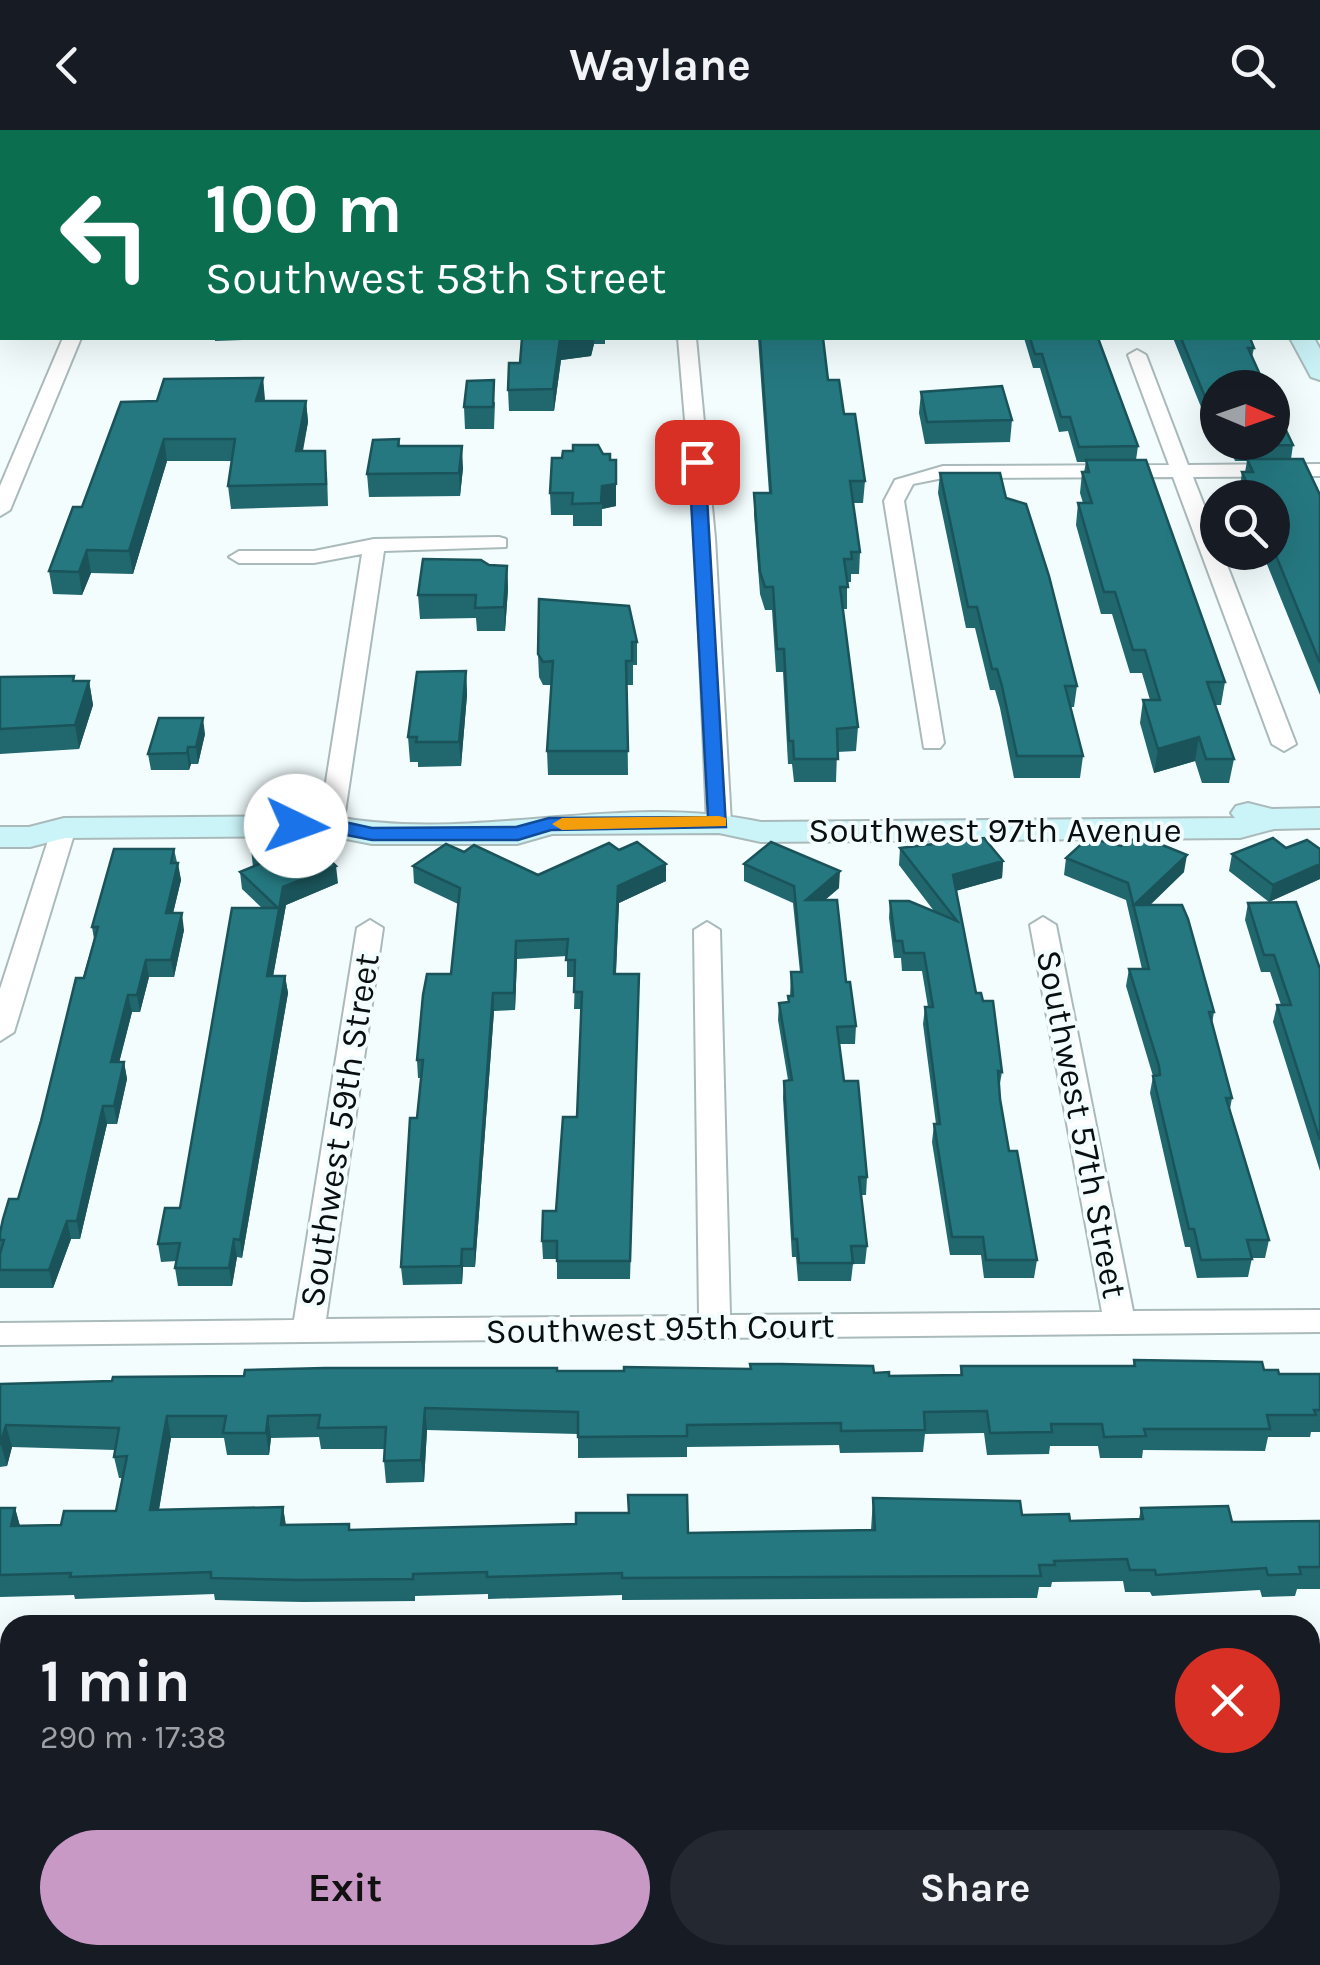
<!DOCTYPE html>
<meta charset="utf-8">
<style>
body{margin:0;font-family:Karla,sans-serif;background:#242831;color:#f1f3f6;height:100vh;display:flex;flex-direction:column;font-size:38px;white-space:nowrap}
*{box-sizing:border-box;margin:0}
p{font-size:32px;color:#9ea1a6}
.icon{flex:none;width:55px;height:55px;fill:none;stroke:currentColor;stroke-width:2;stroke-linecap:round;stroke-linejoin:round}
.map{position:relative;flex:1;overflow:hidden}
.panel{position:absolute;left:0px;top:1485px;width:1320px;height:350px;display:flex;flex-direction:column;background:#171b24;border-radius:30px 30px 0 0;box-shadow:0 10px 40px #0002}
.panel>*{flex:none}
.guide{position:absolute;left:0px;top:0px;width:1320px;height:210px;box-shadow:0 10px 40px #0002;background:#0b6e4f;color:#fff;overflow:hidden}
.needle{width:65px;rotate:92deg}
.buttons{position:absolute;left:1200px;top:240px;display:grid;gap:20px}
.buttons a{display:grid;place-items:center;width:90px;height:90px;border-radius:50%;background:#171b24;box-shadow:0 10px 40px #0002;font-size:50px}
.pin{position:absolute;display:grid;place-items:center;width:85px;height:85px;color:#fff;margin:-42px;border-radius:20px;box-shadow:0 5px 15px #0006}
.me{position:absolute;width:110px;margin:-55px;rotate:93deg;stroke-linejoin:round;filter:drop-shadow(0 0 8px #0008)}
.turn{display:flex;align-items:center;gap:35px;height:210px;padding:0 40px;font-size:45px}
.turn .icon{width:130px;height:130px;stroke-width:2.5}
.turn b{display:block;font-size:70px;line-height:85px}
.round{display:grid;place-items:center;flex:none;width:105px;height:105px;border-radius:52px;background:#242831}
.headline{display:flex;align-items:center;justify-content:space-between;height:170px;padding:0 40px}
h1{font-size:60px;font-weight:700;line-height:75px}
.primary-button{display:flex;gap:20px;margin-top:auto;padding:20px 40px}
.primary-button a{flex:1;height:115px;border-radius:60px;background:#c999c6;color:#111;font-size:40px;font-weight:700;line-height:115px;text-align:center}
.primary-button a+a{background:#242831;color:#f1f3f6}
header{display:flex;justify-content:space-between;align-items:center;height:130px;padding:0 40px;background:#171b24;font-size:45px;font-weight:700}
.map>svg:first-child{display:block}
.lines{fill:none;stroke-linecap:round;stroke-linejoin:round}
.street-casing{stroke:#aababb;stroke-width:4}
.secondary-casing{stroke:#aababb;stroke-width:4}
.street{fill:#fff;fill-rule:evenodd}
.secondary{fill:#cbf4f8;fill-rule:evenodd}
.wall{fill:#20676e}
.shaded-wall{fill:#1a545a}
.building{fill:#257880;stroke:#1a545a;stroke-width:2.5}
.route{fill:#1a73e8;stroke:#114b97;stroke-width:2.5}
.slow{fill:#f59e0b}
.labels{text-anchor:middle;stroke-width:8;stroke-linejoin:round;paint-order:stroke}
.street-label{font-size:35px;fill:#090e0f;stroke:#f3fdfe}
</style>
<header><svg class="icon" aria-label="back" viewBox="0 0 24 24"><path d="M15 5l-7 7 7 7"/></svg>Waylane<svg class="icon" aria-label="search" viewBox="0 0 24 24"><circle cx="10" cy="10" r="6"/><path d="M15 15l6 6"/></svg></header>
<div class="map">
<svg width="1320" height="1835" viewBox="0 0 1320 1835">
<rect width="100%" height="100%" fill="#f3fdfe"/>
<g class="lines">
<defs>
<path id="street" d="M672,0H688V2H673Z
M0,55H2V65H0Z
M1318,85H1320V95H1318Z
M63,208H81L10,380L0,386V356Z
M678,208H696L715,408L731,693L719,700L707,693L695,408Z
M1137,220L1146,225L1188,335L1320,334V346L1193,347L1218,411V422H1222L1296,614L1284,621L1272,614L1173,347L943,348L913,354L904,371L944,613L940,618H924L884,371L895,350L943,336L1169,335L1128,225Z
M499,407L506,409V417L384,421L343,696L331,703L322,701L319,696L362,424L314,433H239L229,427L239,421H314L374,409Z
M64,691L76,698L14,902L0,911V859L52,698Z
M1043,787L1056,795L1133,1181L1320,1180V1202L0,1215V1193L294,1190L357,798L370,790L383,798L326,1189L699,1186L694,800L707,792L720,800L730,1185L1102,1182L1030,795Z
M1310,1523H1320V1553H1310Z
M0,1536H10V1566H0Z
M960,1825H1000L1001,1835H961Z"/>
<path id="secondary" d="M1188,0H1208L1209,2H1189Z
M1219,0H1240L1241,2H1220Z
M1318,160H1320V178H1318Z
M1290,208H1314L1320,219V250L1311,247Z
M1248,673L1272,679L1320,678V698L1274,699L1240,708L761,712L719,703L552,704L517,714H372L331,706L65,708L30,717H0V697H29L64,688L331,686C474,714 618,661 761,692L1235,688L1231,683L1236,676Z"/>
</defs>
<use href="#street" class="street-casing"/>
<use href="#secondary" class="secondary-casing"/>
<use href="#street" class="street"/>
<use href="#secondary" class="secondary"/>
</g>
<path class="wall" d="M927,0H1010L1011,2H927Z
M1291,0H1320V52L1318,48V2H1292Z
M215,208H273L272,209L215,211Z
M522,208H605V214H594L591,226L561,230L554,281H509L508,260L520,233Z
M758,208H823L828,250L844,284L865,351L863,373H853L860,422L859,444H851V452H847V479H843L858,597L856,621L837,622L836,652H794L792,634H788L783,542H776L772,480H765L760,464L754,384V363H769Z
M1024,208H1098L1138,316L1136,330L1225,552L1221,575H1215L1234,629L1229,653H1202L1195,631L1154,643L1140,593L1143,570H1150L1142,543H1130L1112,484H1101L1076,395L1078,373H1083L1080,363L1082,342H1084L1086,332H1077L1068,301L1059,302L1040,238H1033Z
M1173,208H1250L1254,218L1252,227L1218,258V309H1214Z
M263,248L264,271H306L308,292L303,321L327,342L328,376L231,379L228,356L232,331H167L133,444L91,443L82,465L53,464L49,441L82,377L157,271Z
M921,262L1012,290L1010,312L925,314L919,283Z
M495,272L494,299H465L464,277Z
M399,309L400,316L463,338L460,366L369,367L367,344Z
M1227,312H1272L1293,315L1291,329L1320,365V565L1262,422H1272V368H1240L1239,363L1242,342H1245L1247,331H1235Z
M573,321L616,376L602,379V396H573V385H551L550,363L562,328Z
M940,343L1006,368L1077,556L1074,577H1071L1083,626L1080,648H1014L1000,578L995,560H990L975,498H966L938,363Z
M489,435L507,436L508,459L505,501H477L476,488L420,489L418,465Z
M637,512V535H633V555H627L628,645H548L547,621L551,555H543L539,547L538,524Z
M466,541L467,565L461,636L418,637V632H410L408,607Z
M0,547L89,551L93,575L79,619L0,624Z
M205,604L198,634H191L189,640H151L148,624Z
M900,718L1003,731L1002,748L956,761L976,863L1002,942L999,959L1000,969L1009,1021L1037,1130L1034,1148H984L981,1125H950L932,1012L934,994H936L923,894L925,877H928L922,841H902L901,828H894L889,788L890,771L934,781L899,735Z
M1286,718L1320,719V749L1269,772L1229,741L1232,724Z
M174,719L181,750L173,783L184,800L174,847H149L140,882H132L119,932H124L127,949L117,994H107L80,1109H71L53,1158H0V1103L18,1069L94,809L92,797Z
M251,719L338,753L286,775L273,846H285L288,863L242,1128L237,1127L232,1156H178L175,1138L177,1131L161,1132L158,1114L180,1078L262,778L242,759L240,742L253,737Z
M619,720L666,734V751L619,773L616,844L639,861L630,1149H557V1129H543L542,1111L556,1081L577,987L581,879H574L575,847H567V826L517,829L515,880L494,881L475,1137H463L462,1154L403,1155L401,1137L421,948H418L417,930L451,844L458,774L414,753L413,736L464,722L538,745Z
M1066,728L1184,742L1149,775L1214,882L1212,894L1232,968L1230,979L1269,1110L1265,1128H1252L1248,1147L1197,1148L1190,1117H1185L1150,963L1153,946L1126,856L1129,839H1142L1126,770L1064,745Z
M744,734L839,758L825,770L856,896L855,914H839L844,951L867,1047L866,1065H861L867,1116L865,1134H853L851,1151H798L796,1127H792L783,968L784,951L788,950L778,890L779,873L788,872V866H790L791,842H800L793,773L744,751Z
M1248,773L1320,839V1041L1273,892L1277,875H1281L1270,842H1261L1245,790Z
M1134,1230L1264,1240L1279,1244H1320V1302H1311L1310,1307H1268L1265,1321L1143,1320L1142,1328H1100L1098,1316H1050L1049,1324L987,1325L984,1303L925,1304L923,1322L840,1323L839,1315L687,1317V1327L578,1328V1304L427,1300L424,1352L386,1353L384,1331L385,1319H321L319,1307L271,1308L269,1325H227L224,1308H171L159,1380L283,1377L286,1395L350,1400L688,1403L871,1400L873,1368L1070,1391L1139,1389L1141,1378L1232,1392L1320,1391V1459H1297L1295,1466L1262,1467L1260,1460L1152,1466L1150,1462H1125L1123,1451L1052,1452L1051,1457H1039L1037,1468L622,1470V1465L488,1469V1464L415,1466V1471L303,1472L215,1470L214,1464L75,1469L74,1465L0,1467V1378H15L20,1396L61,1395L116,1381L122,1348H119L114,1327L115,1320L12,1317L7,1336L0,1337V1254L557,1241L874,1243L889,1246H960L961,1236H1133Z
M1310,1601V1603L1320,1602V1718H1310Z
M0,1614H10V1710H0Z
M1081,1825H1231L1233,1835H1082Z"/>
<path class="shaded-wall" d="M2,177V198L0,203V181Z
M570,208H594V214L591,226L561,230L554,281L553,259L560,209Z
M263,248L265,269L259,293L256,271Z
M306,271L308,292L298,343L296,321Z
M164,309L167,331L133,444L129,421Z
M462,316L463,338L460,366L459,343Z
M616,330V376L602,379V396V356Z
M87,420L91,443L82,465L79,442Z
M507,436L508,459L505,501L504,477Z
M466,541L467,565L461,636L459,612Z
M89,551L93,575L79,619L75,595Z
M203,588L205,604L198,634L196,617Z
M1199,607L1195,631L1154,643L1158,619Z
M188,617L191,634L189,640L187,623Z
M1187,725L1184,742L1137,788L1134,775Z
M1003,731L1002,748L951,762L953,745Z
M178,733L181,750L169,800L166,783Z
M666,734V751L619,773L615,861L618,756Z
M1320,734V749L1269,772L1273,755Z
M336,736L338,753L286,775L270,863L267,846L283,757Z
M840,741L839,758L805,787L806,770Z
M182,783L184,800L174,847L171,830Z
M516,811L517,829L515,880L514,863Z
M146,830L149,847L140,882L137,865Z
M285,846L288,863L242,1128L240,1110Z
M493,863L494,881L475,1137L474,1119Z
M128,865L132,882L115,949L111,932Z
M124,932L127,949L117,994L114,976Z
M103,976L107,994L80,1109L77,1091Z
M67,1091L71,1109L53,1158L49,1140Z
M234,1109L237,1127L232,1156L229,1138Z
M462,1119L463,1137L462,1154L461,1136Z
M425,1278L427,1300L424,1352L421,1330Z
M167,1286L171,1308L155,1402L150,1380Z
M268,1286L271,1308L269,1325L266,1303Z
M6,1295L12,1317L7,1336L1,1315Z
M283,1377L286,1399L281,1395Z
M15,1378L21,1400L11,1396Z
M169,1825H179L177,1835H167Z"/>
<path class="building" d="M39,0H83L82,2H38Z
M216,0H283L282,2H215Z
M741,0H804V2H741Z
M966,0H1010L1011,2H966Z
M1300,0H1320V35L1318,31V2H1301Z
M2,85V177L0,181V89Z
M522,208H570L560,209L553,259L508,260L509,233H520Z
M760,208H823L828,250H839L844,284H855L865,351H850L860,422H851L852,429H844L848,457H840L858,597L837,599L838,629H794L793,611H789L784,519H777L773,457H765L760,442L754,363H771Z
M1030,208H1098L1138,316L1079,317L1070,287H1061L1042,224H1035Z
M1181,208H1250L1254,218H1248L1266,258H1218V294H1216Z
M263,248L256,271H306L296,321H325L326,354L228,356L235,309H164L129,421L87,420L79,442L49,441L73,377H82L121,272L157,271L164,249Z
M494,250L493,277H464L467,251Z
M1002,256L1012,290L927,292L921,262Z
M1272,271L1293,315L1238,316L1236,312H1272Z
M399,309L398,316H462L459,343L367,344L373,310Z
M573,315H598L603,324H610V330H616V354L602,356L601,373L572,374L573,363H550L552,328H562L563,321H573Z
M1247,329H1303L1320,365V533L1272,416V368H1253L1242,342H1253Z
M1086,330H1146L1225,552H1207L1234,629H1206L1199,607L1158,619L1143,570H1160L1145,520H1133L1115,462H1104L1078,373H1092L1082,342H1089Z
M940,343H1000L1006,368L1026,374L1049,446L1077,556H1065L1083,626H1017L1002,556L997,539H992L977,477H968Z
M423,429L481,430L489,435L507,436L504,477L475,478L476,465H418Z
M539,469L629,476L637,512H632V531H626L628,621H547L553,531L543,532L538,524Z
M466,541L459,612H416L417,607H408L417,542Z
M74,546L73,551H89L75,595L0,599V547Z
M159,588H203L196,617H188L187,623L148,624Z
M1140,706L1187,725L1134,775H1182L1188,789L1214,882H1209L1232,968H1226L1269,1110H1247L1252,1129L1201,1130L1194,1099H1189L1153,946L1160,945L1159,936L1129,839H1149L1128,753L1066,728L1088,708L1121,716Z
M278,708L292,722L313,714L336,736L283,757L267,846H285L240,1110L234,1109L229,1138H175L180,1113L158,1114L165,1078H180L232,778H278L240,742L264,732L251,719Z
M984,708L1003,731L953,745L976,863H981L983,871H993L1002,942L998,941L1000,969L1009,1021H1017L1037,1130H986L983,1107H952L934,994H940L925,877H933L924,823H904L902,811H895L890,771H909L957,791L900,718Z
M1273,708L1286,718L1307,710L1320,719V734L1273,755L1232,724Z
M637,712L666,734L618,756L614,844H639L630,1131H557V1111H542L543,1081H556L563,987H577L582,862H574L575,830H566L568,809L516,811L514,863H493L474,1119H462L461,1136L401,1137L410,988H417L423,930H417L423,865L427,844H451L460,758L413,736L446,714L464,722L474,715L538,745L609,713L619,720Z
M771,712L840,741L806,770H837L846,852H850L856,896L837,897L844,951H858L867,1047H859L867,1116H851L853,1133H799L797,1109H793L784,951L792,950L779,873L789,872L788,866H793L791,842H802L794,756L744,734Z
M114,719H174L171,733H178L166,783H182L171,830H146L137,865H128L111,932H124L114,976H103L77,1091H67L49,1140H0V1124L4,1110H0V1103L3,1089L9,1069H18L41,991L76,848H84L98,797H92Z
M1296,772L1320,839V1010L1277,875H1291L1274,825H1264L1248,773Z
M1134,1230L1262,1232L1264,1240H1278L1279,1244H1320V1280H1314L1316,1285H1267L1270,1299H1144L1146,1306L1104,1307L1102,1294H1051L1052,1302L990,1303L987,1281L924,1282L925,1300L841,1301V1293L687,1295V1306L578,1307V1282L425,1278L421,1330L384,1331L386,1297L318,1298L320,1285L268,1286L266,1303H223L226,1286H167L150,1380L283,1377L281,1395L349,1394V1400L576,1394V1383H629L628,1365H687L688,1403L875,1400L873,1368L1020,1371L1022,1385L1069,1384L1070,1391L1143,1389L1141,1378L1228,1376L1232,1392L1320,1391V1437H1299L1301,1444L1268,1445L1266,1438L1156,1445L1155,1440H1130L1127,1429L1054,1431L1055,1435H1039L1041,1446L622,1448V1443L487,1447V1442L413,1444V1449L300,1450L211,1448V1442L70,1447L71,1443L0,1445V1378H15L11,1396L61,1395L64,1381H116L127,1326L114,1327L119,1298L6,1295L0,1315V1254L112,1251L113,1247L244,1246L245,1240L325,1238H557V1241H624V1237L751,1239L750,1234H781L873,1236L874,1243L889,1242V1246L962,1245L961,1236H1135Z
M1310,1601V1603L1320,1602V1693H1310Z
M0,1614H10V1688H0Z
M130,1825H169L167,1835H128Z
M392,1825H885V1829H892V1835H209L210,1828H248L247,1835H391Z
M1089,1825H1231L1233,1835H1091Z"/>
<path class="route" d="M697,327L705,332L726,697L551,700L518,710H372L331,702L289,700L286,696L296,690L331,689L372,698L516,697L549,688L708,687L689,332Z"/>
<path class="slow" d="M719,686L726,688V696L562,700L552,694L562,688Z"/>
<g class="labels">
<g class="street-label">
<text x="995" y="712">Southwest 97th Avenue</text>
<text transform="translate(1082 994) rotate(79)" y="12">Southwest 57th Street</text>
<text transform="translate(339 1000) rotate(-81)" y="12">Southwest 59th Street</text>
<text transform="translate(660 1198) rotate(-1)" y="12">Southwest 95th Court</text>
</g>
</g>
</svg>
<div class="buttons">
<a><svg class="needle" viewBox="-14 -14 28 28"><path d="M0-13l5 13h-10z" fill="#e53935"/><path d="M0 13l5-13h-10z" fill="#9ea1a6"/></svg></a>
<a><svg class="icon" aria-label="search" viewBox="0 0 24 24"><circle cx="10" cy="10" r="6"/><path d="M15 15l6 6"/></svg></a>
</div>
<div class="pin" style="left:697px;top:332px;background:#d93025"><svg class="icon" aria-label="arrive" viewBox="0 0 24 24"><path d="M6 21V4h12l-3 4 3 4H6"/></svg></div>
<svg class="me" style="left:296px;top:696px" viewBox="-20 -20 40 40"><circle r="19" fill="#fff"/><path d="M0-13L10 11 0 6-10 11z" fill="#1a73e8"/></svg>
<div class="guide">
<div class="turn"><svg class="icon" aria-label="left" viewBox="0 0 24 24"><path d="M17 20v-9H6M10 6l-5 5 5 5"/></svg><div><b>100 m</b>Southwest 58th Street</div></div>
</div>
<section class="panel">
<div class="headline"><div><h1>1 min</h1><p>290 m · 17:38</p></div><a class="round" style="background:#d93025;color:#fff"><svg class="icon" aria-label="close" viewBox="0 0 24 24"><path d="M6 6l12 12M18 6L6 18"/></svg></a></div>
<div class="primary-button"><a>Exit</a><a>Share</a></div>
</section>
</div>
